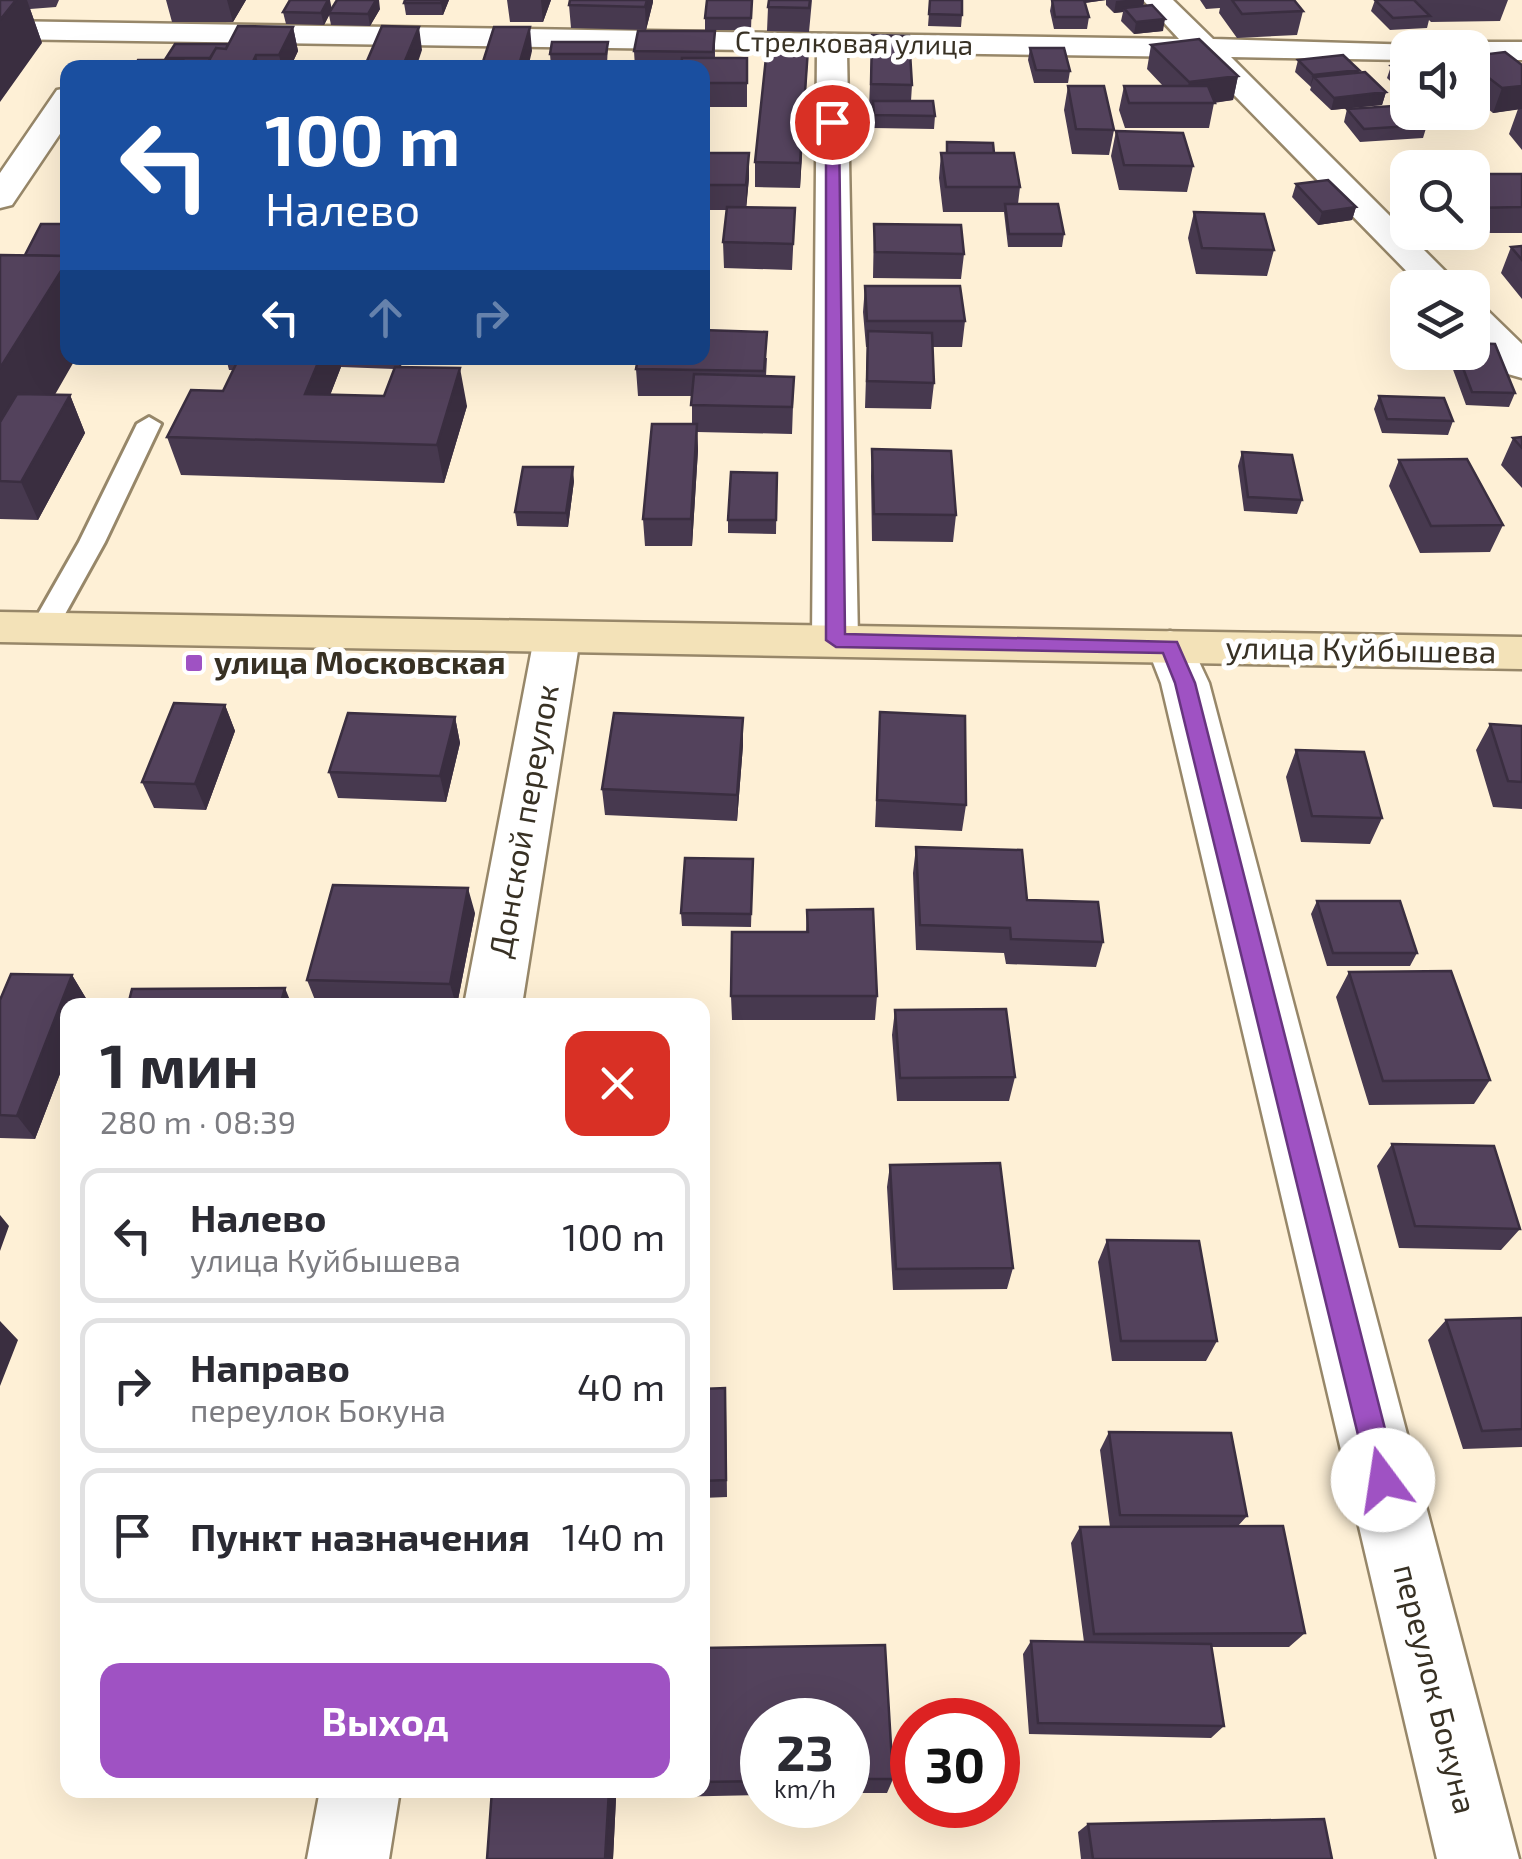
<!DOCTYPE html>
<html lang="ru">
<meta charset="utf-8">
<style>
body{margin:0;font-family:"Exo 2",sans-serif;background:#f7f7f7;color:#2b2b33;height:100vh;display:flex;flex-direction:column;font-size:38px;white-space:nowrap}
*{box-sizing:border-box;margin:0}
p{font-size:32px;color:#7c7c81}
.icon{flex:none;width:55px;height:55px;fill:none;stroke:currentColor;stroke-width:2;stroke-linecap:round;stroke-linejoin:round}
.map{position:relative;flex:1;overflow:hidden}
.side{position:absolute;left:60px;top:998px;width:650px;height:800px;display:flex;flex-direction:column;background:#fff;border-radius:20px;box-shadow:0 10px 40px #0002}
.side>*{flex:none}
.top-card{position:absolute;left:60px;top:60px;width:650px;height:305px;border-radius:20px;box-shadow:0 10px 40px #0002;background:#1a4fa0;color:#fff;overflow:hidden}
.controls{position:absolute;left:1390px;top:30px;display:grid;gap:20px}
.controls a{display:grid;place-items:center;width:100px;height:100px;border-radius:20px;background:#fff;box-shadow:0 10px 40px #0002;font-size:50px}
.speed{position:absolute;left:740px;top:1698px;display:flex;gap:20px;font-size:50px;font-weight:700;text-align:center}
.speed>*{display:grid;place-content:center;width:130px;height:130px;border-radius:50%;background:#fff;box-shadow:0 10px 40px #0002;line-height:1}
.speed small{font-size:25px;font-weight:400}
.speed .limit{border:15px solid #d22;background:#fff;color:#111}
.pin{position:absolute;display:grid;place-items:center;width:85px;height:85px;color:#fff;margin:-42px;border:5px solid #fff;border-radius:50%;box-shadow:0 2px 10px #0007}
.me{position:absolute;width:110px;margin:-55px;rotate:346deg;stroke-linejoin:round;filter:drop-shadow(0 0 8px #0008)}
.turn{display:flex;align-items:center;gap:35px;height:210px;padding:0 40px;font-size:45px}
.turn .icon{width:130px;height:130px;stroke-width:2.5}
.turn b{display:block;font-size:70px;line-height:85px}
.lanes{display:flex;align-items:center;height:95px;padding:0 40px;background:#0003;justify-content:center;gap:50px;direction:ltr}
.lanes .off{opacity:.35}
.round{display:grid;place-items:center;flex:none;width:105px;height:105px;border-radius:20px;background:#f7f7f7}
.overview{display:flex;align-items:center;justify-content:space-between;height:170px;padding:0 40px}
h1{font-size:60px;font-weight:700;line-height:75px}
.primary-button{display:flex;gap:20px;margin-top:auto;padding:20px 40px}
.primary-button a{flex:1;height:115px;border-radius:20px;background:#9f52c3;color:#fff;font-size:40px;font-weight:700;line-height:115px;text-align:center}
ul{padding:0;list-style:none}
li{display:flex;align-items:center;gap:30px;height:135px;margin:0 20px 15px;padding:0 20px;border:5px solid #e1e1e2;border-radius:20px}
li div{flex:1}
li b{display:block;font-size:38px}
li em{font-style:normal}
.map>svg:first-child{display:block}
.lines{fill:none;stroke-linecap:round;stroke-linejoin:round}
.lane-casing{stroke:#978769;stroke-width:6}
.street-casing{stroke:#978769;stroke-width:5}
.secondary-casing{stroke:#978769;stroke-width:5}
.lane{fill:#fff;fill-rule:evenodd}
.street{fill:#fff;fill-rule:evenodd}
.secondary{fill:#f3e2b8;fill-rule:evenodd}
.wall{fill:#47394f;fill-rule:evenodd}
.shaded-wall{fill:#3a2e40}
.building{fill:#53425c;stroke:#3a2e40;stroke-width:2.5}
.route{fill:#9f52c3;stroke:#67357f;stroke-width:2.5}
.poi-dot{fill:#9f52c3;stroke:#fff;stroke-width:4}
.labels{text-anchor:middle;stroke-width:10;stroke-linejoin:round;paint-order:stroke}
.far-street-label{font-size:28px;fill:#383124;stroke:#fff}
.street-label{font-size:32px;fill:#383124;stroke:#fff}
.poi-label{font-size:32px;font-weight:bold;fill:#383124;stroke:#fff;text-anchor:start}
</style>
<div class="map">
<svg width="1522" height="1859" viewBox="0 0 1522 1859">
<rect width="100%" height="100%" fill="#fef0d6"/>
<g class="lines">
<defs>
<path id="lane" d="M149,417L161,424L105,542L54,634H34L30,628L79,542L137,424Z"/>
<path id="street" d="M1143,0H1173L1213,39L1419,45L1421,48H1408V60L1231,57L1462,288H1423L1197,57L847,52L858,640L852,651L835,656L818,651L812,640L817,51L0,39V21L1179,39Z
M1472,42H1522V60H1472V48H1459Z
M68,88V122L12,205L0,208V173L57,90Z
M1472,305L1485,308L1522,344V378L1508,374L1472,338Z
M557,622L574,627L580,638L522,1005H464L534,638L540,627Z
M1170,631L1187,636L1209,683L1519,1859H1437L1161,683L1147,647L1153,636Z
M320,1790H400L389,1859H307Z"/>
<path id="secondary" d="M0,612L1522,637V669L0,642Z"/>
</defs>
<use href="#lane" class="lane-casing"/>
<use href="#street" class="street-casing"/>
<use href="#secondary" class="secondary-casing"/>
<use href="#lane" class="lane"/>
<use href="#street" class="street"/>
<use href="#secondary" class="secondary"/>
</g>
<path class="wall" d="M0,0H59L56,7L30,9L42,43Z
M166,0H246L233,22H172Z
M405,0H449L443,15H406L404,3Z
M507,0H551L543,22H510Z
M570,0H653V2L646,30L571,28L569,5Z
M752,0L751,30H705V18Z
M812,0L809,32L767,31L768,7Z
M930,0L962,15L961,27L928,26Z
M1052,0H1144L1143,6L1163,31L1134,34L1121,21L1123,12L1114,13L1106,5V0L1085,3L1089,17L1087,29H1054L1050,11Z
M1200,0H1294L1303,11L1297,35L1237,38L1219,13L1220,8L1206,9Z
M1375,0H1508L1500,21L1431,22L1429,20L1427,28L1390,30L1371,11Z
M331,9H380L370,26L331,25L329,15L324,25L286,24L283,12Z
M293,27L298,51L290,68H134Z
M715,31V58H747V107H702V68H635L634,51Z
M872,35L912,85L911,101L935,116L934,129L873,128V108H869Z
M608,42L607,66L551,67L550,54Z
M1151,45L1238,76L1233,100L1214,103L1209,128H1125L1119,110L1124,86H1163L1147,69Z
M1030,48L1070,71L1068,83H1034L1028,60Z
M808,49L800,188L755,187V162Z
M1472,56L1522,109V150L1509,134L1518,109L1493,113L1472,96Z
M1298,60L1359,70L1358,73L1386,92L1382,105L1331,110L1310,90L1311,87L1295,72Z
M1408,64V98L1387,78L1391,66Z
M1068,86L1114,130L1109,155L1072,154L1064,110Z
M1347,109L1427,125L1423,138L1360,142L1344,122Z
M1116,131L1193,166L1187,192L1119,190L1111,156Z
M947,142L994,153L1020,187L1018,204L1064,234L1062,247H1008L1004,212H943L939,178L941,153H946Z
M702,153L749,178L746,207L795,208L792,270L724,268L723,242L727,210H702Z
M1472,174H1522V233H1462L1472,232Z
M1296,184L1356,207L1352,220L1318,225L1292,197Z
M1194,212L1274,250L1267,276L1196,274L1188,238Z
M874,224L964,254L961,279L873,278Z
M1522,246V299L1501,273L1511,247Z
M0,255H25L54,395H70L85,433L38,520L0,519Z
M865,286L965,321L962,347H932L934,383L931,409L865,408L867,347H866L863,312Z
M1408,288V317L1394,303L1399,289Z
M1449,352H1472L1515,393L1509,407L1466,405L1448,356Z
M226,358H404L400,367L467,406L444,483L181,475L167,437L223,391L233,370H229ZM341,367L394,369L384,396L330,395Z
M767,358L766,376L794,377L792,434L697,432L698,450L692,546H645L643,519L692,424V396H638L636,369Z
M1379,396L1453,421L1448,435L1382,433L1374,409Z
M1522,437V488L1501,465L1513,438Z
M872,449L956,515L953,542L872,541L871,476Z
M1242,452L1302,500L1297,514L1244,511L1238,466Z
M1399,460L1503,525L1490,552L1420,553L1389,486Z
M777,473L776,534L728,533V520Z
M574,481L568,527L517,526L515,512Z
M225,705L235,731L206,810L154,808L142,782Z
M880,712L966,805L962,831L875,827Z
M455,717L460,743L446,802L338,798L329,772Z
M743,718V745L737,821L605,815L602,789Z
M1490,724L1522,726V809L1493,807L1476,750Z
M1296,750L1382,818L1370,844L1301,842L1286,777Z
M916,847L1027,900L1103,942L1096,967L1006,964L1004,953L916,950L913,873Z
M753,859L751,927L682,926L681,913Z
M1317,901L1417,953L1410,966H1327L1311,914Z
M807,910L877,996L875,1020H732L731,996L806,932Z
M475,913L457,1005H317L307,980Z
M1349,972L1490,1080L1474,1104L1369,1105L1336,997Z
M72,975L87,1000L86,1005H68V1053L35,1139L0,1138V1000Z
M895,1010L1015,1077L1009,1101H897L892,1035Z
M1392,1144L1520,1229L1501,1250L1399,1248L1377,1166Z
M890,1165L1013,1268L1007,1289L893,1290L887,1187Z
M1107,1240L1217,1341L1206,1361H1112L1098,1262Z
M1522,1318V1447L1463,1449L1428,1340L1446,1320Z
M702,1389L726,1407L727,1497L702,1498Z
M1109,1432L1247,1516L1238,1526L1305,1633L1289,1647H1211L1224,1726L1211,1738L1029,1734L1023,1654L1031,1641L1084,1642L1071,1543L1080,1527H1110L1100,1450Z
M885,1645L893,1779L887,1793H848V1720H762V1795L616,1798L613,1859H487L492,1790H702V1648Z
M1088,1824L1332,1859H1081L1078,1832Z"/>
<path class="shaded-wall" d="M16,0H27L42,43L0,102V20Z
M227,0H246L233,22Z
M328,0H330L332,10L324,25L321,13Z
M376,0H379L380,9L370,26L368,14Z
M442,0H449L443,15L441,3Z
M541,0H551L543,22Z
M647,0H653V2L646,30L645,7Z
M1076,0H1106L1076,4Z
M1126,0H1144L1143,10L1124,8L1123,12L1114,13L1116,1Z
M1165,19L1163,31L1134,34L1136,22Z
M293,27L298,51L290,68H282L279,55Z
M419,27L422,50L416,68H402Z
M530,27L532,51L528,68H518Z
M808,49L807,73L800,188V163Z
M256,55L259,68H250Z
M1359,70L1355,83L1314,77L1310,87L1313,75Z
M1238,76L1233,100L1209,103H1184L1189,82Z
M1522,86V109L1493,113L1502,88Z
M1386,92L1382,105L1331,110L1334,98Z
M749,153V178L746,211V185Z
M1356,207L1352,220L1318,225L1322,212Z
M68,256V358H76L13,468L0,440V368Z
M1480,329L1475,343H1472V330Z
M320,358H339L341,367L316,432L305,394Z
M397,358H404L400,369Z
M460,368L467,406L444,483L437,445Z
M70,395L85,433L38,520L21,482Z
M697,424L698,450L692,546L691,519Z
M573,467L574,481L568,527L566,513Z
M225,705L235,731L206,810L195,784Z
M455,717L460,743L446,802L440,776Z
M743,718V745L737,821V795Z
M468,888L475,913L457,1005H456L450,984Z
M72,975L87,1000L86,1005H68V1053L35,1139L17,1116Z
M285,988L292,1005H280Z
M0,1215L9,1226L0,1251Z
M0,1321L18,1340L0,1386Z
M609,1790H612L616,1798L613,1859H605Z"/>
<path class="building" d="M0,0H16L0,20Z
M290,0H328L321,13L283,12Z
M337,0H376L368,14L329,13Z
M405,0H442L441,3H404Z
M570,0H647L645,7L569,5Z
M707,0H752L751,18H705Z
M769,0H810L809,8L768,7Z
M930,0H962V15L929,14Z
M1052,0H1084L1089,17H1055Z
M1232,0H1294L1303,11L1242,14Z
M1375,0H1414L1430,16L1393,18Z
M1152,5L1165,19L1136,22L1124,8Z
M238,26L293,27L279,55H256L250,68H205L216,48L226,49Z
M382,26L419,27L402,68H364Z
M494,27H530L518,68H481Z
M638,31H715L713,52L634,51Z
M872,35L909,36L912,85L871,84Z
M1199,39L1238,76L1189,82L1151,45Z
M552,42H608L606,54H550Z
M175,44H228L226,49L216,48L210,58H166Z
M767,48L808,49L800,163L755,162Z
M1030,48H1064L1070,71L1036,70Z
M1505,52L1522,65V86L1502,88L1472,65V56Z
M1343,55L1359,70L1313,75L1298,60Z
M682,58H747V83H702V68H681Z
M138,60H183L179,68H134Z
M1408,64V81L1391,66Z
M1365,72L1386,92L1334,98L1314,77Z
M1068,86H1104L1114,130L1076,129Z
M1124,86H1208L1215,103H1129Z
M873,101H933L935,116L874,115Z
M1408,105V112H1416L1427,125L1364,129L1347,109Z
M1116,131L1183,133L1193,166L1124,165Z
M947,142L993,143L994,153H947Z
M702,153H749L746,185H702Z
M941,153H1014L1020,187H946Z
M1472,174H1522V207L1472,208Z
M1328,180L1356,207L1322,212L1296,184Z
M1005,204H1058L1064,234H1009Z
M727,207L795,208L793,244L723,242Z
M1194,212L1264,214L1274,250L1202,248Z
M41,224H68V256L25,255Z
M874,224L961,225L964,254L875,252Z
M1522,246V260L1511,247Z
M0,255L68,256V260L0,368Z
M1435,284L1439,288H1411Z
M865,286H960L965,321H867Z
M1408,288V298L1399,289Z
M1472,321L1480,329L1472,330Z
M702,330L767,332L764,371L636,369L638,358H702Z
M868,331L932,333L934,383L867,381Z
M1472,343L1495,344L1515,393L1472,392L1457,352H1472Z
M239,358H320L305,394L384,396L395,367L460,368L437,445L167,437L191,390L223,391Z
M694,374L794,377L792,407L691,405Z
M17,394L70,395L21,482L0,481V422Z
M1379,396L1444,398L1453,421L1387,419Z
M652,424H697L691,519H643Z
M1522,437V448L1513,438Z
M872,449L951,451L956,515L874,514Z
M1242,452L1292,455L1302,500L1248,497Z
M1467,459L1503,525L1431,526L1399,460Z
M523,467H573L566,513L515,512Z
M731,472L777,473L776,520H728Z
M174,703L225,705L195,784L142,782Z
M880,712L965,716L966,805L877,800Z
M348,713L455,717L440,776L329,772Z
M614,713L743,718L737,795L602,789Z
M1490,724L1522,726V782L1508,781Z
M1296,750L1364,752L1382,818L1312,816Z
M916,847L1022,850L1027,900L1098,902L1103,942L1011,939L1010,928L920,925Z
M685,858L753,859L751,914L681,913Z
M333,885L468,888L450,984L307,980Z
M1317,901H1400L1417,953H1333Z
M873,909L877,996H731L732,932H808L807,910Z
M1451,971L1490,1080L1383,1081L1349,972Z
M11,974L72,975L17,1116L0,1115V1000Z
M285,988L280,1005H128L132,989Z
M1006,1009L1015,1077L900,1078L895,1010Z
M1392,1144L1494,1146L1520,1229L1415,1226Z
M1000,1163L1013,1268L896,1269L890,1165Z
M1107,1240L1199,1241L1217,1341H1121Z
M1522,1318V1429L1482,1431L1446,1320Z
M725,1388L726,1480L702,1481V1389Z
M1109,1432L1231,1433L1247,1516L1120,1515Z
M1283,1526L1305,1633L1094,1634L1080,1527Z
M1031,1641L1211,1644L1224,1726L1038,1723Z
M885,1645L893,1779H848V1720H762V1781L702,1782V1648Z
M492,1790H609L605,1859H487Z
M1324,1819L1332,1859H1093L1088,1824Z"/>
<path class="route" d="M832,119L839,122L845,634L1177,642L1195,683L1398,1480L1394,1490L1383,1494L1373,1490L1369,1480L1175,683L1163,653L836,647L826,640V122Z"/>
<rect class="poi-dot" x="184" y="653" width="20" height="20" rx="5"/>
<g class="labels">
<g class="far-street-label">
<text transform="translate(854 43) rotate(1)" y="10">Стрелковая улица</text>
</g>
<g class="street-label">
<text transform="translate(1361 650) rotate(1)" y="11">улица Куйбышева</text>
<text transform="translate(524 821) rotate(-80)" y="11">Донской переулок</text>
<text transform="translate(1435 1689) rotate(76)" y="11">переулок Бокуна</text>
</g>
<g class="poi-label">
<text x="214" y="674">улица Московская</text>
</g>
</g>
</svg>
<div class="controls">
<a><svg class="icon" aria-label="sound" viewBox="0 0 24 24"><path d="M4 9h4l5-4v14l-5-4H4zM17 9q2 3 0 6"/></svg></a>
<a><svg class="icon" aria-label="search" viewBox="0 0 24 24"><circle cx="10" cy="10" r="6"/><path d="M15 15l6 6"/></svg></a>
<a><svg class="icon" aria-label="layers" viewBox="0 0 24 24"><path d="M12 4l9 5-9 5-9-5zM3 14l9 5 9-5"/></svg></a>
</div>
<div class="speed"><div>23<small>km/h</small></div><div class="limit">30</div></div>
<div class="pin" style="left:832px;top:122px;background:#d93025"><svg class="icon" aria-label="arrive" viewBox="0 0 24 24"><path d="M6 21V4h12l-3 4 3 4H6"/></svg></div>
<svg class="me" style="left:1383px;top:1480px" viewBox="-20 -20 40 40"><circle r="19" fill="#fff"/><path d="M0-13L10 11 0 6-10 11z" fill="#9f52c3"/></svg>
<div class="top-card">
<div class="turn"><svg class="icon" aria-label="left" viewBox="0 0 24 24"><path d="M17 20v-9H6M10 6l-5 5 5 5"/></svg><div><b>100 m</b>Налево</div></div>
<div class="lanes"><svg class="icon" aria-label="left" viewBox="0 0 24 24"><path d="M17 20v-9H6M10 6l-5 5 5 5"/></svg><svg class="icon off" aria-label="ahead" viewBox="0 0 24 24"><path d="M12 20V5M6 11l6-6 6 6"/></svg><svg class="icon off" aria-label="right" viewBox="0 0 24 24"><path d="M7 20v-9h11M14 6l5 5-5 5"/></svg></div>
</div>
<section class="side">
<div class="overview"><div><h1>1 мин</h1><p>280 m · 08:39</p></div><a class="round" style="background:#d93025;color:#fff"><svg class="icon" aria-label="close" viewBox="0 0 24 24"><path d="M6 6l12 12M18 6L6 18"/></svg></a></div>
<ul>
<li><svg class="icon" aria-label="left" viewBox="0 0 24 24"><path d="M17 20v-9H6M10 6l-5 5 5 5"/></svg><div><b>Налево</b><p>улица Куйбышева</p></div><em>100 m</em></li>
<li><svg class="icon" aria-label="right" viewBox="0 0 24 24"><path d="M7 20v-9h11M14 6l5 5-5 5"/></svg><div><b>Направо</b><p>переулок Бокуна</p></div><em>40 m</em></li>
<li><svg class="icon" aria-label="arrive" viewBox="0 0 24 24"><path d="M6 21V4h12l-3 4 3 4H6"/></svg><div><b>Пункт назначения</b></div><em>140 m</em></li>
</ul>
<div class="primary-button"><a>Выход</a></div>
</section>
</div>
